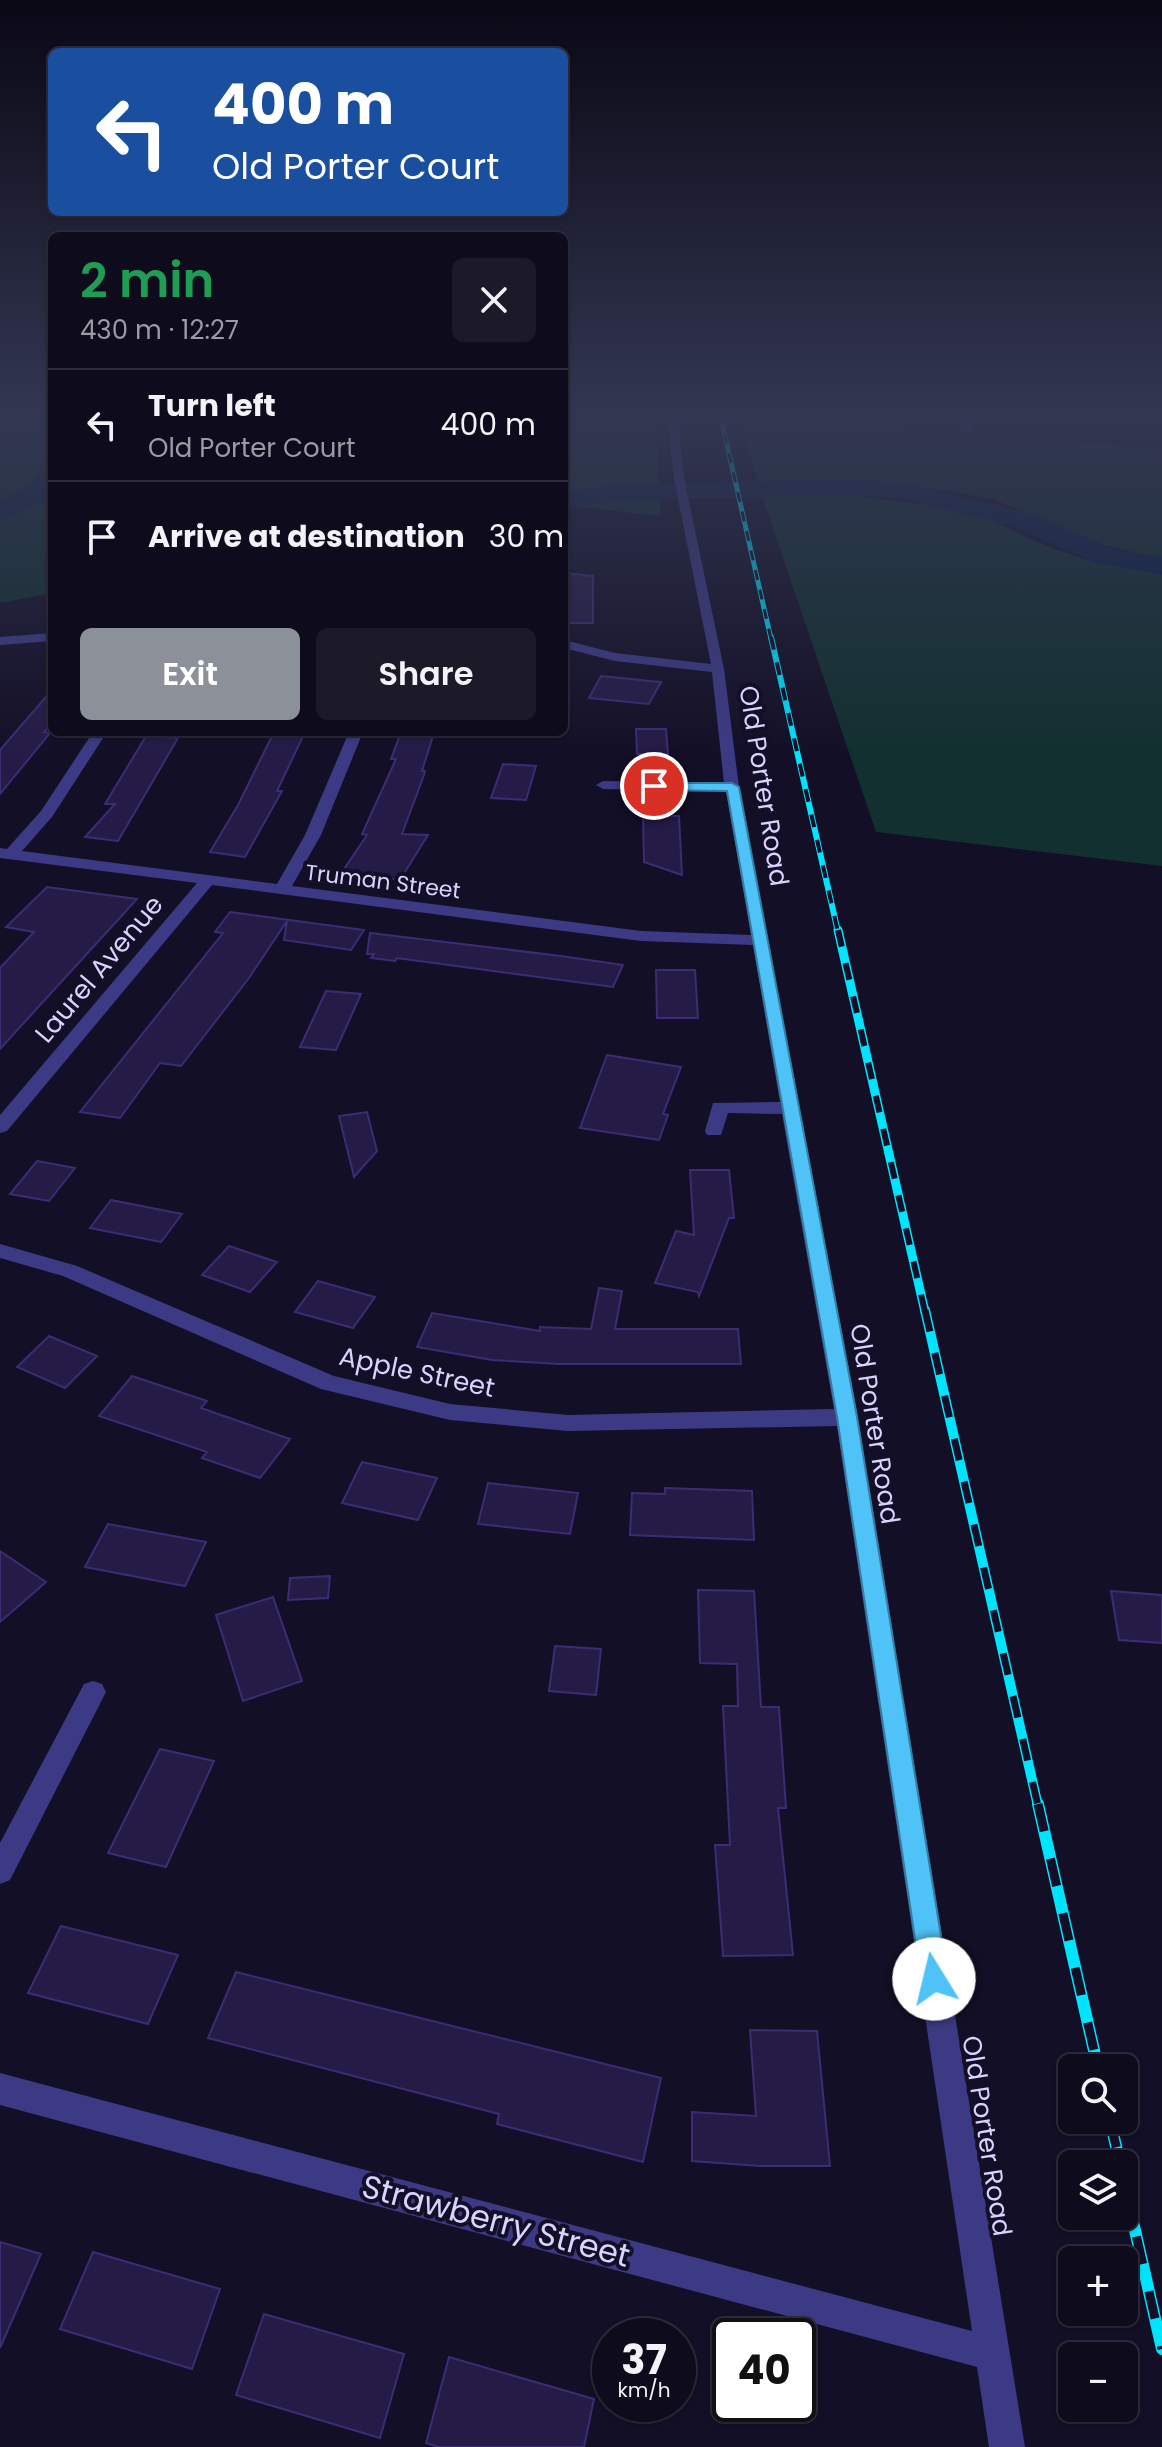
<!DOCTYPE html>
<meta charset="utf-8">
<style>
body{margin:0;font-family:Poppins,sans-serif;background:#1c1929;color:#f1f3f6;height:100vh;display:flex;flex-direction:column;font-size:30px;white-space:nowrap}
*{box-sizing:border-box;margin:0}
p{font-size:26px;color:#9b9ba3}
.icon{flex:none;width:44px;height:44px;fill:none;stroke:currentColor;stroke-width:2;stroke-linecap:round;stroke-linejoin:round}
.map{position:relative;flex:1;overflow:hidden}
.panel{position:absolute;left:48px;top:232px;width:520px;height:504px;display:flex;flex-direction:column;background:#0e0b1c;border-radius:12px;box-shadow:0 2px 6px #0004,0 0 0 2px #2e2b3b}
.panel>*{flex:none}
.top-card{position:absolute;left:48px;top:48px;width:520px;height:168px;border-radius:12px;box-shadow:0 2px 6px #0004,0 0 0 2px #2e2b3b;background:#1a4fa0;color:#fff;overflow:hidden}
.buttons{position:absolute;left:1058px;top:2054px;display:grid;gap:16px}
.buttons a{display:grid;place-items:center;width:80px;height:80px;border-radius:12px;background:#0e0b1c;box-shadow:0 2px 6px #0004,0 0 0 2px #2e2b3b;font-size:40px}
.speed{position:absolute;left:592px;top:2318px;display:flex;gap:16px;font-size:40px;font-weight:700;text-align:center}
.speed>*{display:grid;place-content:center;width:104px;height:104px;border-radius:50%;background:#0e0b1c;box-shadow:0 2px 6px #0004,0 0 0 2px #2e2b3b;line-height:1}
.speed small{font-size:20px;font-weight:400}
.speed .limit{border:4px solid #111;border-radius:12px;background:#fff;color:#111}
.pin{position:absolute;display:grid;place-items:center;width:68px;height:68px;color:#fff;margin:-34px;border:4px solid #fff;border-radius:50%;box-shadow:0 2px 8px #0007}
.me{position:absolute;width:88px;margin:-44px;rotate:351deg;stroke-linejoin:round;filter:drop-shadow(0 0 6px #0008)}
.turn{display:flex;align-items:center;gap:28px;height:168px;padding:0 32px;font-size:36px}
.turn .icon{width:104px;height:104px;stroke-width:2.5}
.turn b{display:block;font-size:56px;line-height:68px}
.round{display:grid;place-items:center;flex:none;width:84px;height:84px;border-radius:12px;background:#1c1929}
.summary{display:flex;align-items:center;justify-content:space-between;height:136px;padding:0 32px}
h1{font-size:48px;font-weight:600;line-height:60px;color:#1e9e55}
.button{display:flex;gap:16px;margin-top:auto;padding:16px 32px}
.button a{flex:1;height:92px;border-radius:12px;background:#8c9099;color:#fff;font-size:32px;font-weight:600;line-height:92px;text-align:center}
.button a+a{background:#1c1929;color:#f1f3f6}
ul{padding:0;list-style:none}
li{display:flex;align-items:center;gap:24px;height:112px;padding:0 32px;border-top:2px solid #2e2b3b}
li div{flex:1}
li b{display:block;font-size:30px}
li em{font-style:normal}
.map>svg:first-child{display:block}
.green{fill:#12302f}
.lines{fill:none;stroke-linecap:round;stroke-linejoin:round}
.river{fill:#0a1f44;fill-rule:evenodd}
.building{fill:#241b47;stroke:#3b2d73;stroke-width:2}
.minor{fill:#3d3a85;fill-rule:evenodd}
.rail-far4-casing{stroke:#00e5ff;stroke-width:5}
.rail-far3-casing{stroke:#00e5ff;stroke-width:6}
.rail-far2-casing{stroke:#00e5ff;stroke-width:9}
.rail-far1-casing{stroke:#00e5ff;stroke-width:10}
.rail-casing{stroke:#00e5ff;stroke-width:12}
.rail-far4{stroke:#130f26;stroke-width:3;stroke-dasharray:10;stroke-linecap:butt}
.rail-far3{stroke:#130f26;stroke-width:4;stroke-dasharray:13;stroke-linecap:butt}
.rail-far2{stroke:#130f26;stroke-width:6;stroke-dasharray:17;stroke-linecap:butt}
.rail-far1{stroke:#130f26;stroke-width:7;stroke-dasharray:22;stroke-linecap:butt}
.rail{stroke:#130f26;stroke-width:9;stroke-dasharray:28;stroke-linecap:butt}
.route{fill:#4fc3f7;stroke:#337fa1;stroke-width:2}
.labels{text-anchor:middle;stroke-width:8;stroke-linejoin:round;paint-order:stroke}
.far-street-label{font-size:22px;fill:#d9d4ff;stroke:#130f26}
.street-label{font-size:26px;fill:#d9d4ff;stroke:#130f26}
.near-street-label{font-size:32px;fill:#d9d4ff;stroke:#130f26}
</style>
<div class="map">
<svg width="1162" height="2447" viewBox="0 0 1162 2447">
<rect width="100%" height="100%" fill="#130f26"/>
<path class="green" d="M0,414H52V593L5,602H0Z
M564,414H656L660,516L564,505Z
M738,414L1162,449V559L1093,542L993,499L919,487L844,482L759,484Z
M849,495L937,506L989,519L1035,541L1084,559L1162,573V866L876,832L762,496Z"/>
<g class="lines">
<path class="river" d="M52,468V493L47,500L0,520V501L27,488L42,470Z
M854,479L909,484L1032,514L1111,548L1162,557V575L1093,562L1012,526L909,500L854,495L631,500L564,507V491L631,484Z"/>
</g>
<path class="building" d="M564,573L593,576V623H564Z
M601,676L661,682L649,704L589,698Z
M52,690V723L44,732L50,733L0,794V750Z
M636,729H666L668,754H637Z
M274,732H305L277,791H282L245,857L210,852L238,805Z
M400,735L433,736L422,771H425L424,775L402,834L428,835L400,880L342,872L367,835L362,834L396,759H391Z
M146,736L178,738L118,841L85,837L115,804H105Z
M503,764L536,766L526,800L491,798Z
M643,816H679L682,875L644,862Z
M47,887L137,899L0,1049V968L34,932L6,927Z
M230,912L364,930L351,950L284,940L287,921L249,978L181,1066L160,1063L120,1118L80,1112L223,933L215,932Z
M370,933L561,956L623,965L613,987L397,958L395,961L371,958L374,954H367Z
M656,970H695L698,1018H657Z
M326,991L361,994L336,1050L300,1047Z
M607,1055L681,1067L663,1114L668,1115L659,1140L580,1128Z
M367,1112L377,1151L354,1177L339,1116Z
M37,1161L75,1168L49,1201L10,1194Z
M690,1170H729L734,1218H729L699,1296L698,1292L655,1283L676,1231L694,1235Z
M111,1200L182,1214L161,1242L90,1228Z
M229,1246L277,1262L250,1292L202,1275Z
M318,1281L375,1297L353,1328L295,1312Z
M599,1288L622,1291L615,1329H738L741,1364H559L492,1360L417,1347L432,1313L540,1331V1327L591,1329Z
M49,1336L97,1356L65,1388L17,1367Z
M132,1376L207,1401L201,1408L290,1439L260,1478L202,1458L207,1452L99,1416Z
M362,1462L437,1478L418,1520L342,1503Z
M488,1483L578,1493L570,1534L478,1524Z
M665,1488L752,1491L754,1540L630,1535L632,1493L665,1494Z
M108,1524L206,1542L185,1586L85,1567Z
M0,1551L46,1582L0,1622Z
M330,1576L328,1598L288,1600L290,1578Z
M698,1590L754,1591L761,1707H779L786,1808H778L793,1955L723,1956L715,1845H730L723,1706H738L737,1664L700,1663Z
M1111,1591L1162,1595V1643L1119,1640Z
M273,1597L302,1681L243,1701L216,1615Z
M555,1646L601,1649L596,1695L549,1691Z
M160,1749L214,1761L166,1867L108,1853Z
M61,1926L178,1955L148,2024L28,1993Z
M236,1972L661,2078L643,2162L497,2124L499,2114L208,2038Z
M750,2030L817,2031L830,2166H760L692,2161V2112L756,2116Z
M0,2242L41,2254L0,2348Z
M93,2252L220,2289L192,2369L60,2329Z
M264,2314L404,2354L380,2438L236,2395Z
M449,2357L594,2399L584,2447H439L426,2443Z"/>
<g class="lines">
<path class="minor" d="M667,414H677L684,478L724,669L739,787L858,1417L1025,2447H989L977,2367L0,2105V2073L972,2331L837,1426L568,1431L450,1420L321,1389L63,1276L0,1258V1244L77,1266L334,1376L450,1404L568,1415L834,1409L782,1114L728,1113L721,1135H707L705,1131L713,1103L780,1102L753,945L641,941L212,885L7,1131L0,1133V1115L197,883L0,858V848L7,849L41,811L93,732H107L52,817L22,851L277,884L305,835L349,732H363L321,835L292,886L641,931L751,935L726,791L603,789L596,785L603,781L724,783L712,672L615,661L564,648V640L615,653L711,664L674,478Z
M960,414H968L974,431H968Z
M52,633V641L0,645V637Z
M93,1681L102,1684L106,1692L10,1880L0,1884V1843L84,1684Z"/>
<defs>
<path id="rail-far4" d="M720,414L771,639"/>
<path id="rail-far3" d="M771,637L838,932"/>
<path id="rail-far2" d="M838,930L925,1312"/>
<path id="rail-far1" d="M925,1310L1038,1806"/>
<path id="rail" d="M1038,1804L1098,2068
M1110,2120L1120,2164
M1124,2182L1162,2349"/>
</defs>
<use href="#rail-far4" class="rail-far4-casing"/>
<use href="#rail-far3" class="rail-far3-casing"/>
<use href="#rail-far2" class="rail-far2-casing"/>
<use href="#rail-far1" class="rail-far1-casing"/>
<use href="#rail" class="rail-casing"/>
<use href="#rail-far4" class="rail-far4"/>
<use href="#rail-far3" class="rail-far3"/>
<use href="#rail-far2" class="rail-far2"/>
<use href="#rail-far1" class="rail-far1"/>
<use href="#rail" class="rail"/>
</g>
<linearGradient id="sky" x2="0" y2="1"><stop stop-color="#0a0815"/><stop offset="0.55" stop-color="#333752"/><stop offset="1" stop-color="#333752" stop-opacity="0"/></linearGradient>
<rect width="1162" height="756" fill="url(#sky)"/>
<path class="route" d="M649,783H732L739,787L857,1417L948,1979L944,1988L934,1992L925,1988L921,1979L837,1417L727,791L654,790L649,789Z"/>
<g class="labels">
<g class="far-street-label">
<text transform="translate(383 881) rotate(7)" y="8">Truman Street</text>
</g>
<g class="street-label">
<text transform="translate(764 786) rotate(81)" y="9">Old Porter Road</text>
<text transform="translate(99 969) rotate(-50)" y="9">Laurel Avenue</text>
<text transform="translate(417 1372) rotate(12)" y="9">Apple Street</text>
<text transform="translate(875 1424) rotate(81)" y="9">Old Porter Road</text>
<text transform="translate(987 2136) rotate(81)" y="9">Old Porter Road</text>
</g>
<g class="near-street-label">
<text transform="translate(496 2221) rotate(15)" y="11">Strawberry Street</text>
</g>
</g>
</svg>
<div class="buttons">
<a><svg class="icon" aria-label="search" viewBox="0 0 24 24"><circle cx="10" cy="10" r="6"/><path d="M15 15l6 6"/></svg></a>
<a><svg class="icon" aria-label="layers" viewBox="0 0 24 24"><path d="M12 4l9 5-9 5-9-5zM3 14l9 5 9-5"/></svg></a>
<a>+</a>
<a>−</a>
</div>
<div class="speed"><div>37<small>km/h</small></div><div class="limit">40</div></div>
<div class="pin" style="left:654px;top:786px;background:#d93025"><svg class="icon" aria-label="arrive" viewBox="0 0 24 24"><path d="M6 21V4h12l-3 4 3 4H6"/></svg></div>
<svg class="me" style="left:934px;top:1979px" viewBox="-20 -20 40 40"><circle r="19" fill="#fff"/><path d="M0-13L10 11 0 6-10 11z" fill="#4fc3f7"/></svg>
<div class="top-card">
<div class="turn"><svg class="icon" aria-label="left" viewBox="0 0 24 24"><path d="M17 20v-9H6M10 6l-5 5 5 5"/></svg><div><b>400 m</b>Old Porter Court</div></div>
</div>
<section class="panel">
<div class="summary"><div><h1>2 min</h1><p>430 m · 12:27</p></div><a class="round"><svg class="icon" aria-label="close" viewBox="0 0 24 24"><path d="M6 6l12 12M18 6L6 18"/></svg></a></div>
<ul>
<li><svg class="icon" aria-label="left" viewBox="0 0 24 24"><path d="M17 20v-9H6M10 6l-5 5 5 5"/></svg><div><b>Turn left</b><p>Old Porter Court</p></div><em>400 m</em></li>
<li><svg class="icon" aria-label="arrive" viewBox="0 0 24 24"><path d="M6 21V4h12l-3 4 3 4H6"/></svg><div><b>Arrive at destination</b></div><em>30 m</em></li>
</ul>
<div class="button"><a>Exit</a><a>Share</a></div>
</section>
</div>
